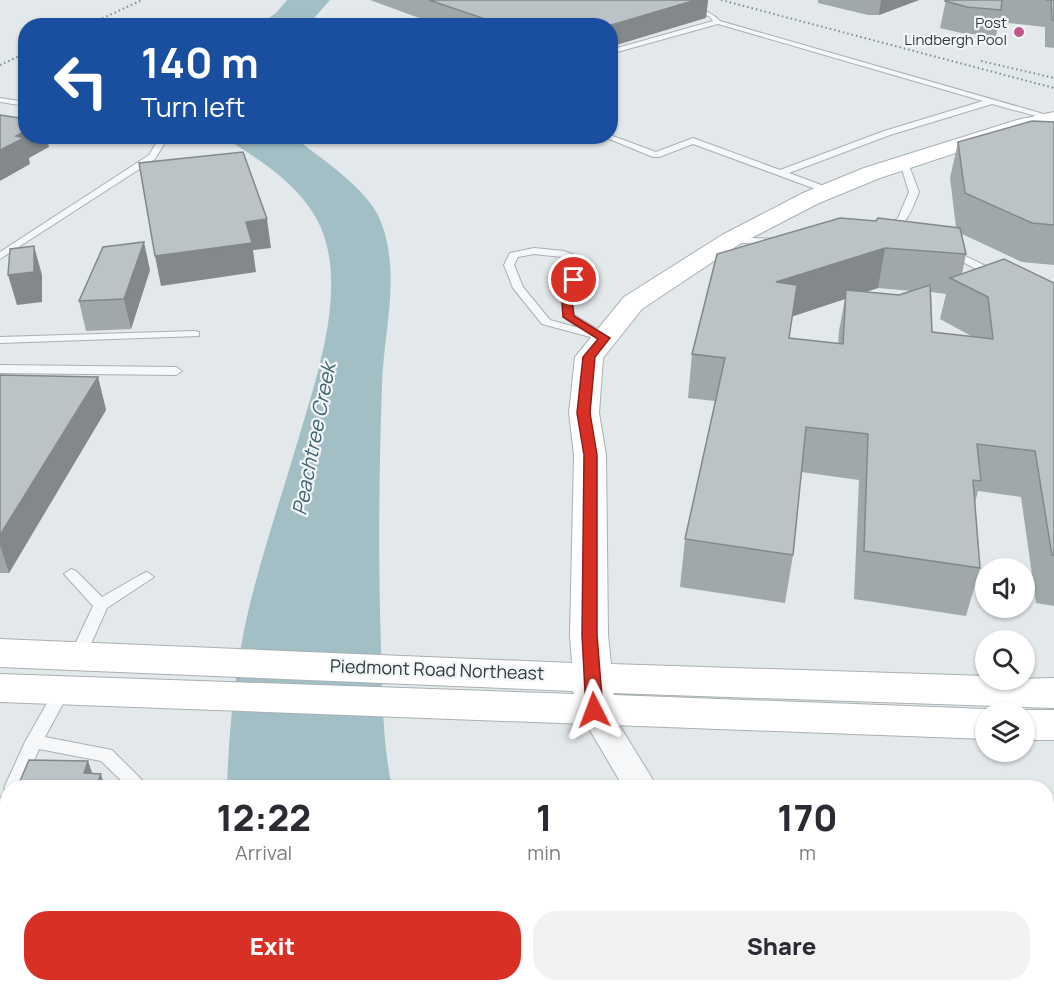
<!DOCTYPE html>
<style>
body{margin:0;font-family:Manrope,sans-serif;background:#f2f2f3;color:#2b2b33;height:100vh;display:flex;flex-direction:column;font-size:22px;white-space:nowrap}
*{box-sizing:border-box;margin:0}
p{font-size:20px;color:#7c7c81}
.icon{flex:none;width:33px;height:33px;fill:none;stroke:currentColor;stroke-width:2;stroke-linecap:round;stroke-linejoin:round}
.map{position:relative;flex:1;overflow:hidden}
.details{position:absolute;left:0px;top:780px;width:1054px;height:212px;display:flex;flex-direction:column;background:#fff;border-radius:24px 24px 0 0;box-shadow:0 2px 4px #0004}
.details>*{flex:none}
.top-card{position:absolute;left:18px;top:18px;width:600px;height:126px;border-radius:24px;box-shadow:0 2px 4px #0004;background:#1a4fa0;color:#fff;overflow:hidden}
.tools{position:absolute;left:975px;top:558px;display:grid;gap:12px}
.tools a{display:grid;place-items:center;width:60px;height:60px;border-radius:50%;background:#fff;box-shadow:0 2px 4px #0004;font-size:30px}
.pin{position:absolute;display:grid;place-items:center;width:51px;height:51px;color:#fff;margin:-26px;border:3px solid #fff;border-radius:50%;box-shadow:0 2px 6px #0007}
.me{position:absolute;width:66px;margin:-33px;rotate:357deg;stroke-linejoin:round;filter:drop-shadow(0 0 4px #0008)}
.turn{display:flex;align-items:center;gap:21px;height:126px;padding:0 24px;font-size:27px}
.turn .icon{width:78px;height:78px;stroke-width:2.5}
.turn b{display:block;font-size:42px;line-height:51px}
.eta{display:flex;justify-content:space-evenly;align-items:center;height:102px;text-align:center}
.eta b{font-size:36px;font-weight:800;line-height:42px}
.button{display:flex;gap:12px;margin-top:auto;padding:12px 24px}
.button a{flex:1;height:69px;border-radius:24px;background:#d93025;color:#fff;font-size:24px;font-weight:800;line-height:69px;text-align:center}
.button a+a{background:#f2f2f3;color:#2b2b33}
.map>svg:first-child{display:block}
.water{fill:#a2bfc6}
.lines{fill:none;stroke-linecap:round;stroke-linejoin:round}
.service-casing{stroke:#a9b0b4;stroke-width:2}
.minor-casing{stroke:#a9b0b4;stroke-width:2}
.secondary-casing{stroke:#a9b0b4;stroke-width:2}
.service{fill:#f6f7f8;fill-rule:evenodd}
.minor{fill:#f6f7f8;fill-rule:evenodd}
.secondary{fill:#fff;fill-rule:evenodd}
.rail{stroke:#7e8c92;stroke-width:2;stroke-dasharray:1.5 3;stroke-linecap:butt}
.wall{fill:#a1a8aa;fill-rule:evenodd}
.shaded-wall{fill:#83888b}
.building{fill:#bbc3c6;stroke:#83888b;stroke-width:1.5}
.route{fill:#d93025;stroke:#8d1f18;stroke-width:1.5}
.poi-dot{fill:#c15788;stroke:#f3f6f7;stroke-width:2}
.labels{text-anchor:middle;stroke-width:4.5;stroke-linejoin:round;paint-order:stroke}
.far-poi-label{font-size:15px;fill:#2d3a40;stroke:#f3f6f7;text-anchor:end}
.street-label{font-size:18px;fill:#2d3a40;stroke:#f3f6f7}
.water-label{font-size:20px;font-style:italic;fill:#3b6370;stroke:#f3f6f7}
</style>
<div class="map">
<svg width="1054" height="991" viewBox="0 0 1054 991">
<rect width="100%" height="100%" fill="#e3e8ea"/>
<path class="water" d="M287,0H330L308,25H259L276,13Z
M223,137H294C321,159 369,189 381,222C401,275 384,329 382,384C379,472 378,559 381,647C383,695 382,741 392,787H227C229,728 235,669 248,612C262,553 282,495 299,437C317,376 347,290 321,228C303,186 260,160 223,137Z
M250,984H455L457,991H251Z"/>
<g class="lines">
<defs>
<path id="service" d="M656,0C675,0 707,7 720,21L1054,117V121L992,104L890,135L789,173L832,189L834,191L829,194L693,144L659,157H653L602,136L610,135L656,152L693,138L780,170L884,131L983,101L718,24L610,54V50L713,21L709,16Z
M0,98L26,102V106L0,102Z
M155,136H165L167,139L155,159L0,259V252L149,155L158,140Z
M904,160L908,163L919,192C912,208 905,234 884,232V228L898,218L909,192L900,163Z
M730,237L779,239L784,242L779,245L727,242L725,240Z
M534,248L564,251L583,258L584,260L571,300L574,315L609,336V340L605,341L542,324L513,288L504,265L510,253ZM534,254L562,257L573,261L561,300L564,317L579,328L550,320L523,287L514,265L518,257Z
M949,248L1000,273L1001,275L1000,277H992L945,253V249Z
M195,331L199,332V336L0,343V337Z
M0,365L176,367L182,371L176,375L0,373Z
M71,569L76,571L102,597L142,574L147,572L154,577L107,608L86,655L84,659H72L70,655L93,606L64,574Z
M63,683L69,685L71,689L45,737L112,750L150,788H129L101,761L39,749L22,788H8V820L0,824V798L7,793L4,788L25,742L55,689L57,685Z
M68,984H88L86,991H66Z"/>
<path id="minor" d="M594,698L605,702L658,788H624L578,710L583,702Z
M718,984H756L759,991H721Z"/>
<path id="secondary" d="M1054,112V124L1028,129L880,178L819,203L738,245L642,309L603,358L599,413L606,455L608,635L611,664L986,676V680L1054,678V708L613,693L614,695L986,709L998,712H986V739L0,702V674L574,694L573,691L0,667V639L572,663L570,635L574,455L569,413L575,357L624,297L722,235L803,193L864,168L1017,120Z
M1024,710H1054V740H1024V712H1015Z"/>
</defs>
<use href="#service" class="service-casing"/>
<use href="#minor" class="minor-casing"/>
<use href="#secondary" class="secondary-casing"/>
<use href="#service" class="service"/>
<use href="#minor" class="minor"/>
<use href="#secondary" class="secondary"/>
<path class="rail" d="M721,0L1054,88
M86,26L142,0
M981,61L1054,78
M0,65L26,53"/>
</g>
<path class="wall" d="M370,0H708L706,18L610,26H441Z
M818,0H919L879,15H868L818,3Z
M946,0H1054V48L1045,47V27L999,22L996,36L961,33L940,28Z
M1054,122V265L1022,262L962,234L966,254L962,274L1054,283V606L1036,603L1021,497L978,491L975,503L980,568L966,616L854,599L859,480L801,472L793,555L785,603L680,587L685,539L715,401L688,398L692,354L876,221L956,227L950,178L958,142ZM878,288L912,291L899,295L866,292ZM931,292L946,294L940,319L973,337L932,332ZM845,299L839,331L838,344L789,338L792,316Z
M150,270L131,329L86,331L79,301Z
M0,375L98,377L106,410L9,573H0Z
M8,809V853L4,854L0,843V825Z"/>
<path class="shaded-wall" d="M696,0H708L706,18L610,47V26H608Z
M881,0H919L879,15Z
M26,131V136H46L49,147L29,158L30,164L0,181V150L16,136Z
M267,219L271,248L253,250L256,272L161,286L155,256L246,222Z
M144,242L150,270L131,329L124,299Z
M34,246L42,275V302L17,305L8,275Z
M885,248L878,288L846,298V290L845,299L770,324L776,282Z
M98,377L106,410L9,573L0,545V535Z
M88,761L95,781L84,773Z
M101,774L105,788H95Z"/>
<path class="building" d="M429,0H696L608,26L599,23L590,26H480L494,22Z
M946,0H1002L1001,10L967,7L945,1Z
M1046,0H1054V21L1052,20L1051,0Z
M0,115L26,119V131L16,136L24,138L0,150Z
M1032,121L1054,122V225L1032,223L965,193L958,142Z
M243,152L267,219L246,222L252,243L155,256L139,163Z
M840,218L876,221L878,218L960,228L966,254L885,248L776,282L797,285L789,338L843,344L846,290L899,295L930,285L932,332L993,339L988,297L950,278L1004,259L1054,283V555H1052L1035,451L977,444L981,481L973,480L980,568L864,551L868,434L806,427L793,555L685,539L725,358L692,354L717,254Z
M144,242L124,299L79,301L103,247Z
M34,246V272L8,275L10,249Z
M0,375L98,377L0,535Z
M29,760L88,761L84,773L101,774L95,788H17Z
M8,809V834H0V825Z"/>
<path class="route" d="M574,277L579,280L572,300L574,316L610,338L595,357L590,413L597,455V635L603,710L600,714L594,716L588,714L586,710L582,635L584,455L577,413L583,357L598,339L563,317C562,305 560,283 574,277Z"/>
<circle class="poi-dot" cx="1019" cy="32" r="6"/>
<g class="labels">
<g class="far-poi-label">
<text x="1007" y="28">Post<tspan x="1007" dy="17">Lindbergh Pool</tspan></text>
</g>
<g class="street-label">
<text transform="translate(437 670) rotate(2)" y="6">Piedmont Road Northeast</text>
</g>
<g class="water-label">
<text transform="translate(314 439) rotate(-79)" y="7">Peachtree Creek</text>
</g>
</g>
</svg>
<div class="tools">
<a><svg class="icon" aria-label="sound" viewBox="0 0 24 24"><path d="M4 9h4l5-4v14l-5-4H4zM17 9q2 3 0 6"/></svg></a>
<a><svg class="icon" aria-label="search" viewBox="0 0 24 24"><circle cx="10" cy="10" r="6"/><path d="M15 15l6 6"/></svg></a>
<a><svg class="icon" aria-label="layers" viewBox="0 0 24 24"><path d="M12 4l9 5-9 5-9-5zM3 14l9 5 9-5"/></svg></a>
</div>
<div class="pin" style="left:574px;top:280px;background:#d93025"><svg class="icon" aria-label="arrive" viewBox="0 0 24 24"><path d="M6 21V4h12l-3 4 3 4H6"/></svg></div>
<svg class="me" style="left:594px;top:710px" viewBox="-20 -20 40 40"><path d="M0-17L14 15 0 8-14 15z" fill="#d93025" stroke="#fff" stroke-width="4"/></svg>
<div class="top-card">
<div class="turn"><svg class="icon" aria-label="left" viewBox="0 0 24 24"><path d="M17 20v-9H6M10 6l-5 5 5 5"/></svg><div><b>140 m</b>Turn left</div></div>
</div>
<section class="details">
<div class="eta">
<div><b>12:22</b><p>Arrival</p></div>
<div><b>1</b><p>min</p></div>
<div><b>170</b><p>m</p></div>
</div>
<div class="button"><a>Exit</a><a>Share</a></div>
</section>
</div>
